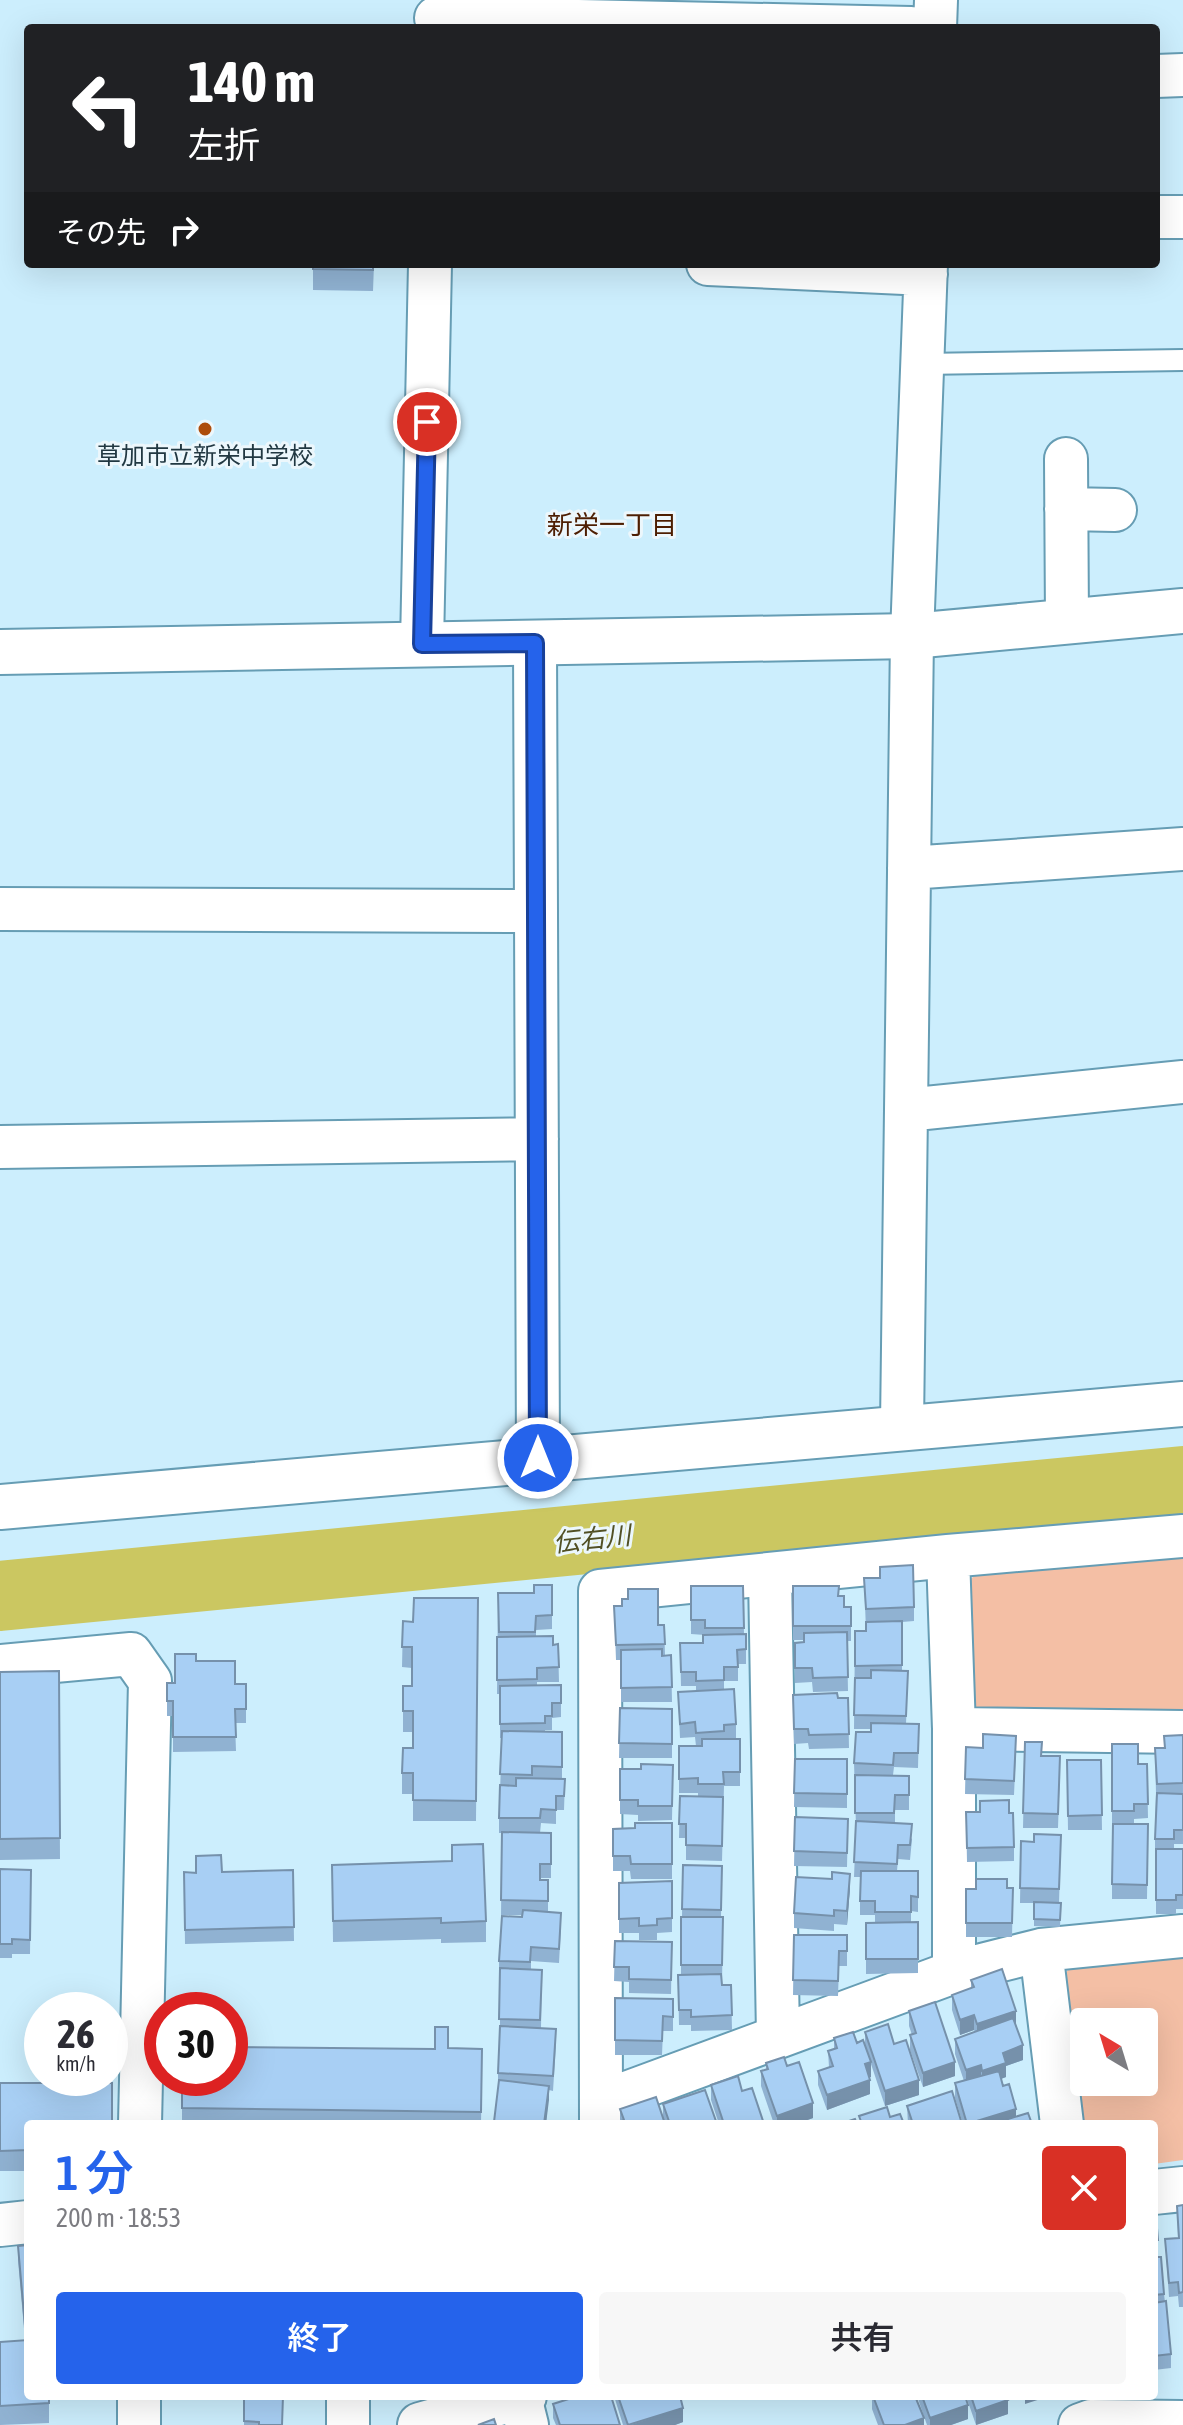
<!DOCTYPE html>
<html lang="ja">
<meta charset="utf-8">
<style>
body{margin:0;font-family:"Asap Condensed","Noto Sans JP",sans-serif;background:#f7f7f7;color:#2b2b33;height:100vh;display:flex;flex-direction:column;font-size:30px;white-space:nowrap}
*{box-sizing:border-box;margin:0}
p{font-size:26px;color:#7c7c81}
.icon{flex:none;width:44px;height:44px;fill:none;stroke:currentColor;stroke-width:2;stroke-linecap:round;stroke-linejoin:round}
.map{position:relative;flex:1;overflow:hidden}
.details{position:absolute;left:24px;top:2120px;width:1134px;height:280px;display:flex;flex-direction:column;background:#fff;border-radius:8px;box-shadow:0 8px 32px #0002}
.details>*{flex:none}
.guide{position:absolute;left:24px;top:24px;width:1136px;height:244px;border-radius:8px;box-shadow:0 8px 32px #0002;background:#202124;color:#fff;overflow:hidden}
.needle{width:52px;rotate:322deg}
.fabs{position:absolute;left:1070px;top:2008px;display:grid;gap:16px}
.fabs a{display:grid;place-items:center;width:88px;height:88px;border-radius:8px;background:#fff;box-shadow:0 8px 32px #0002;font-size:40px}
.speed{position:absolute;left:24px;top:1992px;display:flex;gap:16px;font-size:40px;font-weight:700;text-align:center}
.speed>*{display:grid;place-content:center;width:104px;height:104px;border-radius:50%;background:#fff;box-shadow:0 8px 32px #0002;line-height:1}
.speed small{font-size:20px;font-weight:400}
.speed .limit{border:12px solid #d22;background:#fff;color:#111}
.pin{position:absolute;display:grid;place-items:center;width:68px;height:68px;color:#fff;margin:-34px;border:4px solid #fff;border-radius:50%;box-shadow:0 2px 8px #0007}
.me{position:absolute;width:88px;margin:-44px;rotate:0deg;stroke-linejoin:round;filter:drop-shadow(0 0 6px #0008)}
.turn{display:flex;align-items:center;gap:28px;height:168px;padding:0 32px;font-size:36px}
.turn .icon{width:104px;height:104px;stroke-width:2.5}
.turn b{display:block;font-size:56px;line-height:68px}
.then{display:flex;align-items:center;height:76px;padding:0 32px;background:#0003;gap:16px;font-size:30px}
.round{display:grid;place-items:center;flex:none;width:84px;height:84px;border-radius:8px;background:#f7f7f7}
.headline{display:flex;align-items:center;justify-content:space-between;height:136px;padding:0 32px}
h1{font-size:48px;font-weight:600;line-height:60px;color:#2563eb}
.primary-button{display:flex;gap:16px;margin-top:auto;padding:16px 32px}
.primary-button a{flex:1;height:92px;border-radius:8px;background:#2563eb;color:#fff;font-size:32px;font-weight:600;line-height:92px;text-align:center}
.primary-button a+a{background:#f7f7f7;color:#2b2b33}
.map>svg:first-child{display:block}
.green{fill:#f4bfa5;fill-rule:evenodd}
.lines{fill:none;stroke-linecap:round;stroke-linejoin:round}
.river{stroke:#cbc761;stroke-width:70}
.service-casing{stroke:#669db4;stroke-width:24}
.minor-casing{stroke:#669db4;stroke-width:46}
.tertiary-casing{stroke:#669db4;stroke-width:48}
.service{stroke:#fff;stroke-width:20}
.minor{stroke:#fff;stroke-width:42}
.tertiary{stroke:#fff;stroke-width:44}
.wall{fill:#90b2d2}
.shaded-wall{fill:#7691ab}
.building{fill:#a8cff4;stroke:#7691ab;stroke-width:2}
.route-casing{stroke:#184099;stroke-width:20}
.route{stroke:#2563eb;stroke-width:14}
.poi-dot{fill:#ad4c0a;stroke:#ecf7fc;stroke-width:3}
.labels{text-anchor:middle;stroke-width:6;stroke-linejoin:round;paint-order:stroke}
.poi-label{font-size:24px;fill:#213842;stroke:#ecf7fc}
.neighbourhood-label{font-size:26px;fill:#4d1e02;stroke:#ecf7fc}
.water-label{font-size:26px;font-style:italic;fill:#515025;stroke:#ecf7fc}
</style>
<div class="map">
<svg width="1183" height="2425" viewBox="0 0 1183 2425">
<rect width="100%" height="100%" fill="#cceefd"/>
<path class="green" d="M1183,1554V1711L977,1708L966,1695L968,1582L978,1572Z
M1183,1949V2160L1154,2164V2124H1078L1065,1974L1077,1958ZM1084,2022H1144V2082H1084Z"/>
<g class="lines">
<path class="river" d="M0,1596L1183,1481"/>
<defs>
<path id="service" d="M922,364L1183,360"/>
<path id="minor" d="M436,18L911,28
M935,28L936,0
M1156,76L1183,75
M1156,217H1183
M708,264L926,274
M1066,459L1067,622
M1066,509L1115,510
M535,643L538,1458
M422,644L430,264
M909,868L1183,849
M0,909L536,911
M906,1110L1183,1082
M0,1147L537,1139
M902,1426L912,636L926,264
M948,1556L954,1729V1972
M770,1575L778,2036
M0,1666L131,1654L150,1681L140,2124
M954,1729L1183,1732
M1041,1950L1062,2124
M602,2102L954,1972L1041,1950L1183,1936
M601,2124L600,1591L948,1556L1183,1536
M0,2225L28,2222
M139,2396V2425
M520,2397L527,2425
M348,2425V2396
M1080,2425L1091,2421L1183,2422"/>
<path id="tertiary" d="M0,652L912,636L1183,611
M0,1507L1183,1404
M1154,2192L1183,2189
M420,2425L524,2396"/>
</defs>
<use href="#service" class="service-casing"/>
<use href="#minor" class="minor-casing"/>
<use href="#tertiary" class="tertiary-casing"/>
<use href="#service" class="service"/>
<use href="#minor" class="minor"/>
<use href="#tertiary" class="tertiary"/>
</g>
<path class="wall" d="M313,264H374L373,291L313,290Z
M864,1578L914,1607V1621L902,1622V1671H908L906,1724H919L918,1768L894,1767L893,1775L909,1776V1810H895V1824L912,1839L910,1860L898,1859L897,1871H918V1912L911,1911V1922H918V1973L866,1974V1923H875V1915H860V1877H854L856,1827L854,1763L871,1732V1729H854L855,1631H866Z
M552,1585V1629L536,1630V1636L553,1645L558,1644L559,1682H537V1686L561,1685V1717L552,1718V1730H545V1732H562V1779H565L564,1810H556V1824L541,1823L540,1833H551V1878H540V1880H548V1912L561,1927L559,1963L531,1961V1969L542,1970L541,2028L556,2044L553,2091L549,2090L546,2124H494L498,2087V2073L500,2033V1975H499V1961L522,1915H501L502,1833H499V1818L502,1738H500V1694H497L498,1593H534Z
M691,1586H743L744,1634H746V1664H738V1681H724V1690L736,1724V1739H740V1786H724L722,1861L686,1860V1838H679L680,1796H698V1793H679V1746H696L695,1737L680,1738L678,1692L696,1691V1686H681L680,1643H703L705,1635L691,1634Z
M793,1586L838,1596L844,1607H851V1641H847L848,1691L813,1692L812,1682L795,1683V1643L804,1642V1640H793Z
M478,1598L476,1821H413V1794H402V1773L413,1748V1732H403V1711L412,1686V1668L402,1667L403,1621L413,1622Z
M614,1606H622L658,1625H664L665,1655H671L672,1702H621V1660H616Z
M196,1661L235,1684H246V1723H235L236,1751L173,1752V1716H167V1683H175Z
M59,1671L60,1859L0,1860V1672Z
M793,1695L848,1698L849,1748L809,1749L808,1743L794,1744Z
M620,1708L672,1709V1758H619Z
M1183,1735V1844H1174V1849H1183V1909H1176V1914H1156V1854H1155V1839L1156,1794L1155,1748H1164Z
M1025,1742L1060,1770L1058,1828H1023Z
M1112,1744L1138,1764H1147L1148,1818L1134,1819V1824H1148L1147,1899H1112Z
M966,1747L1016,1750L1014,1795L965,1794Z
M795,1759H847V1808L794,1807Z
M1067,1760H1101L1102,1830H1068Z
M673,1765L672,1820L638,1821V1815L620,1814V1769H641Z
M966,1812L1009,1813L1014,1847V1861L967,1862Z
M795,1817L848,1819L847,1867L794,1866Z
M672,1823V1879H631L630,1871H613V1829L635,1828Z
M1061,1835L1059,1903H1061L1060,1927L1034,1926V1903H1020L1021,1841L1034,1842Z
M332,1865L486,1921V1942L441,1943V1939L333,1942Z
M683,1865L722,1866L721,1917L682,1916Z
M0,1869L31,1870L30,1954H12V1958H0Z
M293,1870L294,1941L185,1944L184,1872Z
M672,1881V1932L657,1933V1940H639V1933H619V1883Z
M850,1888L847,1925L834,1924V1931L794,1928V1913Z
M1013,1888L1012,1937H966V1889Z
M681,1917H723L722,1985H731L732,2030L691,2031V2025H679L678,1975H681Z
M794,1935H847V1966H839L838,1996L793,1995Z
M615,1941L672,1942L671,1994L629,1993V1982L614,1981Z
M971,1980L1016,2025L1023,2060L1006,2066V2077L1001,2079L1016,2116L1032,2124H963L955,2098V2083L964,2081L955,2054V2039L975,2032L974,2030L960,2035L952,2010V1995L971,1988Z
M615,1998L673,1999V2031H663L662,2055H615Z
M909,2011L955,2076L923,2087L910,2050V2035H912L909,2026Z
M865,2032L894,2044L919,2095L885,2106L871,2064V2077H869L870,2094L827,2110L818,2085V2071L829,2067L828,2051L834,2049V2038L865,2045Z
M448,2048L482,2049L481,2124H182V2078Z
M766,2063L787,2066L813,2118L796,2124H774L761,2086V2071L766,2070Z
M0,2083L28,2124V2171H0Z
M711,2085L742,2091L764,2124H719L711,2100Z
M663,2104L717,2124H614L620,2121V2109L663,2118Z
M907,2106L962,2124H908Z
M1154,2204L1158,2240V2254L1154,2255Z
M1183,2205V2307H1179L1178,2296L1169,2297L1165,2239L1178,2238L1177,2206Z
M28,2245V2396L49,2403V2423L0,2425V2342L25,2340L18,2260V2246Z
M1154,2257L1164,2294L1171,2354V2368L1154,2370Z
M244,2396L282,2425H244Z
M614,2396H680L683,2422L675,2425H623Z
M872,2396L924,2425H878L872,2409Z
M917,2396H965L968,2419L951,2425H927Z
M966,2396H1006L1008,2414L976,2425Z
M553,2404L620,2425H556L553,2418Z"/>
<path class="shaded-wall" d="M850,1874V1888L847,1925V1911Z
M1016,2011V2025L977,2038V2024Z
M974,2015V2030L960,2035V2020Z
M1023,2045V2060L1006,2066V2077L982,2086V2071L1003,2053Z
M871,2062V2077L865,2079V2064Z
M955,2062V2076L923,2087V2073Z
M981,2065V2080L966,2085V2070Z
M870,2080V2094L827,2110V2095Z
M919,2080V2095L885,2106V2091Z
M549,2086V2100L546,2124H544Z
M813,2103V2118L796,2124H777V2116Z
M1016,2109V2124H967Z
M1025,2396H1050L1025,2404Z
M1008,2400V2414L976,2425V2411Z
M968,2405V2419L951,2425H930V2418Z
M683,2408V2422L675,2425H631Z
M924,2418V2425H905Z"/>
<path class="building" d="M315,25H377V28H315Z
M313,264H373V270L313,269Z
M913,1565L914,1607L866,1609L864,1578H880V1567Z
M534,1585H552V1615L536,1616L535,1632H499L498,1593H534Z
M691,1586H743L744,1628H705V1620H691Z
M793,1586H839L838,1596H844V1607H851V1626H793Z
M628,1589H658V1625H664L665,1644L616,1645L614,1606H622V1599H628Z
M414,1598H478L476,1801L413,1800V1773H402L403,1748H413V1711H403V1686H412V1647H402L403,1621L413,1622Z
M902,1621V1665L855,1666V1631H866V1622Z
M847,1632L848,1677L813,1678L812,1668H795V1643L804,1642V1633Z
M746,1634V1649L737,1650L738,1667H724V1680L696,1681V1672H681L680,1643H703V1635Z
M553,1636V1645L558,1644L559,1667L537,1668V1679L497,1680V1637Z
M662,1649V1656L671,1655L672,1687L621,1688V1650Z
M175,1654H196V1661H235V1684H246V1709H235L236,1737H173V1701H167V1683H175Z
M871,1670L908,1671L906,1716L854,1715L855,1678H871Z
M59,1671L60,1838L0,1839V1672Z
M561,1685V1703H552V1716H545V1723L500,1724V1686Z
M734,1689L736,1724L724,1725V1731L696,1733L695,1722L680,1724L678,1692Z
M837,1693L838,1698H848L849,1734L809,1735L808,1729H794L793,1695Z
M620,1708L672,1709V1744L619,1743Z
M871,1723L919,1724L918,1753H894L893,1765L854,1763L856,1732H871Z
M502,1731L562,1732V1767L532,1766V1775L500,1774Z
M983,1734L1016,1736L1014,1781L965,1779L966,1747L983,1748Z
M1183,1735V1783L1157,1784L1155,1748H1165L1164,1736Z
M702,1739H740V1772H723L724,1784H698V1778L679,1779V1746H702Z
M1025,1742H1042L1041,1756H1060L1058,1814L1023,1813Z
M1112,1744H1138V1764H1147L1148,1804H1134V1811H1112Z
M795,1759H847V1794L794,1793Z
M1067,1760H1101L1102,1815L1068,1816Z
M641,1764L673,1765L672,1806H638V1800H620V1769H641Z
M855,1775L909,1776V1795H895L894,1813H855Z
M516,1778L565,1779L564,1796H556V1810L541,1809L540,1818H499L500,1785L516,1786Z
M1157,1793L1183,1794V1830H1174V1839H1155Z
M680,1796L723,1797L722,1846L686,1845V1824H679Z
M1009,1800V1813H1013L1014,1847L967,1848L966,1812H980V1801Z
M795,1817L848,1819L847,1853L794,1851Z
M856,1821L912,1824L910,1845H898L897,1864L854,1862Z
M635,1823H672V1864H631L630,1856H613V1829L635,1828Z
M1113,1824H1148L1147,1885L1112,1884Z
M502,1832L551,1833V1864H540V1880H548V1901L501,1900Z
M1034,1834L1061,1835L1059,1889L1020,1888L1021,1841L1034,1842Z
M483,1844L486,1921L441,1923V1918L333,1921L332,1865L452,1861V1845Z
M1156,1849H1183V1895H1176V1900H1156Z
M221,1855L222,1872L293,1870L294,1927L185,1930L184,1872L196,1873V1856Z
M683,1865L722,1866L721,1910L682,1909Z
M0,1869L31,1870L30,1940L12,1939V1944H0Z
M861,1871H918V1897L911,1896V1912H875V1901H860Z
M832,1872L850,1874L847,1911L834,1910V1916L794,1913L796,1877L832,1879Z
M976,1879H1007V1888H1013L1012,1923H966V1889H976Z
M672,1881V1918L657,1919V1925L639,1926V1918L619,1919V1883Z
M1034,1902L1061,1903L1060,1920L1034,1919Z
M523,1910L561,1913L559,1949L531,1947L530,1962L499,1961L502,1916L522,1917Z
M681,1917H723L722,1965H681Z
M918,1922V1959H866V1923Z
M794,1935H847V1951H839L838,1981L793,1980Z
M615,1941L672,1942L671,1980L629,1979V1967H614Z
M500,1968L542,1970L540,2020L499,2019Z
M1002,1969L1016,2011L977,2024L974,2015L960,2020L952,1995L974,1987L971,1980Z
M721,1974L722,1985H731L732,2015L691,2017V2010H679L678,1975Z
M615,1998L673,1999V2017L663,2016L662,2041L615,2040Z
M935,2002L955,2062L923,2073L910,2035L916,2033L909,2011Z
M1013,2018L1023,2045L1003,2053L1006,2063L982,2071L981,2065L966,2070L955,2039Z
M888,2024L894,2044L906,2040L919,2080L885,2091L865,2032Z
M500,2026L556,2029L553,2076L498,2073Z
M435,2027H448V2048L482,2049L481,2112L182,2108V2078H230V2047L435,2049Z
M853,2032L857,2043L863,2040L871,2062L865,2064L870,2080L827,2095L818,2071L833,2066L828,2051L837,2048L834,2038Z
M784,2057L787,2066L799,2062L813,2103L777,2116L761,2071L768,2069L766,2063Z
M999,2071L1003,2086L1009,2084L1016,2109L967,2124L955,2083Z
M738,2076L742,2091L752,2088L764,2124H724L711,2085Z
M499,2080L549,2086L544,2124H509L494,2122Z
M0,2083H112V2124H28V2150L0,2151Z
M705,2090L717,2124H670L663,2104Z
M952,2091L962,2124H913L907,2106Z
M656,2097L665,2124H614L624,2120L620,2109Z
M887,2107L890,2117L900,2114L904,2124H862L859,2116Z
M1028,2113L1032,2124H992Z
M855,2119L857,2124H840Z
M1154,2204H1155L1158,2240H1154Z
M1183,2205V2292L1179,2293L1178,2282L1169,2283L1165,2239L1179,2238L1177,2206Z
M28,2245V2337H26L18,2246Z
M1154,2257H1161L1164,2294L1154,2295Z
M1166,2301L1171,2354L1154,2356V2303Z
M28,2340V2396H49V2403L0,2406V2342Z
M244,2396H283L282,2425H259V2422L244,2421Z
M578,2396H611L620,2425H560L553,2404Z
M618,2396H680L683,2408L628,2425Z
M873,2396H915L924,2418L905,2425H884Z
M922,2396H965L968,2405L930,2418Z
M971,2396H1006L1008,2400L976,2411Z
M494,2419L496,2425H478Z"/>
<g class="lines">
<defs>
<path id="route" d="M427,422L422,644L535,643L538,1458"/>
</defs>
<use href="#route" class="route-casing"/>
<use href="#route" class="route"/>
</g>
<circle class="poi-dot" cx="205" cy="429" r="8"/>
<g class="labels">
<g class="poi-label">
<text x="205" y="464">草加市立新栄中学校</text>
</g>
<g class="neighbourhood-label">
<text x="612" y="534">新栄一丁目</text>
</g>
<g class="water-label">
<text transform="translate(592 1539) rotate(-6)" y="9">伝右川</text>
</g>
</g>
</svg>
<div class="fabs">
<a><svg class="needle" viewBox="-14 -14 28 28"><path d="M0-13l5 13h-10z" fill="#e53935"/><path d="M0 13l5-13h-10z" fill="#7c7c81"/></svg></a>
</div>
<div class="speed"><div>26<small>km/h</small></div><div class="limit">30</div></div>
<div class="pin" style="left:427px;top:422px;background:#d93025"><svg class="icon" aria-label="arrive" viewBox="0 0 24 24"><path d="M6 21V4h12l-3 4 3 4H6"/></svg></div>
<svg class="me" style="left:538px;top:1458px" viewBox="-20 -20 40 40"><circle r="17" fill="#2563eb" stroke="#fff" stroke-width="3"/><path d="M0-11L8 9 0 5-8 9z" fill="#fff"/></svg>
<div class="guide">
<div class="turn"><svg class="icon" aria-label="left" viewBox="0 0 24 24"><path d="M17 20v-9H6M10 6l-5 5 5 5"/></svg><div><b>140 m</b>左折</div></div>
<div class="then">その先<svg class="icon" aria-label="right" viewBox="0 0 24 24"><path d="M7 20v-9h11M14 6l5 5-5 5"/></svg></div>
</div>
<section class="details">
<div class="headline"><div><h1>1 分</h1><p>200 m · 18:53</p></div><a class="round" style="background:#d93025;color:#fff"><svg class="icon" aria-label="close" viewBox="0 0 24 24"><path d="M6 6l12 12M18 6L6 18"/></svg></a></div>
<div class="primary-button"><a>終了</a><a>共有</a></div>
</section>
</div>
